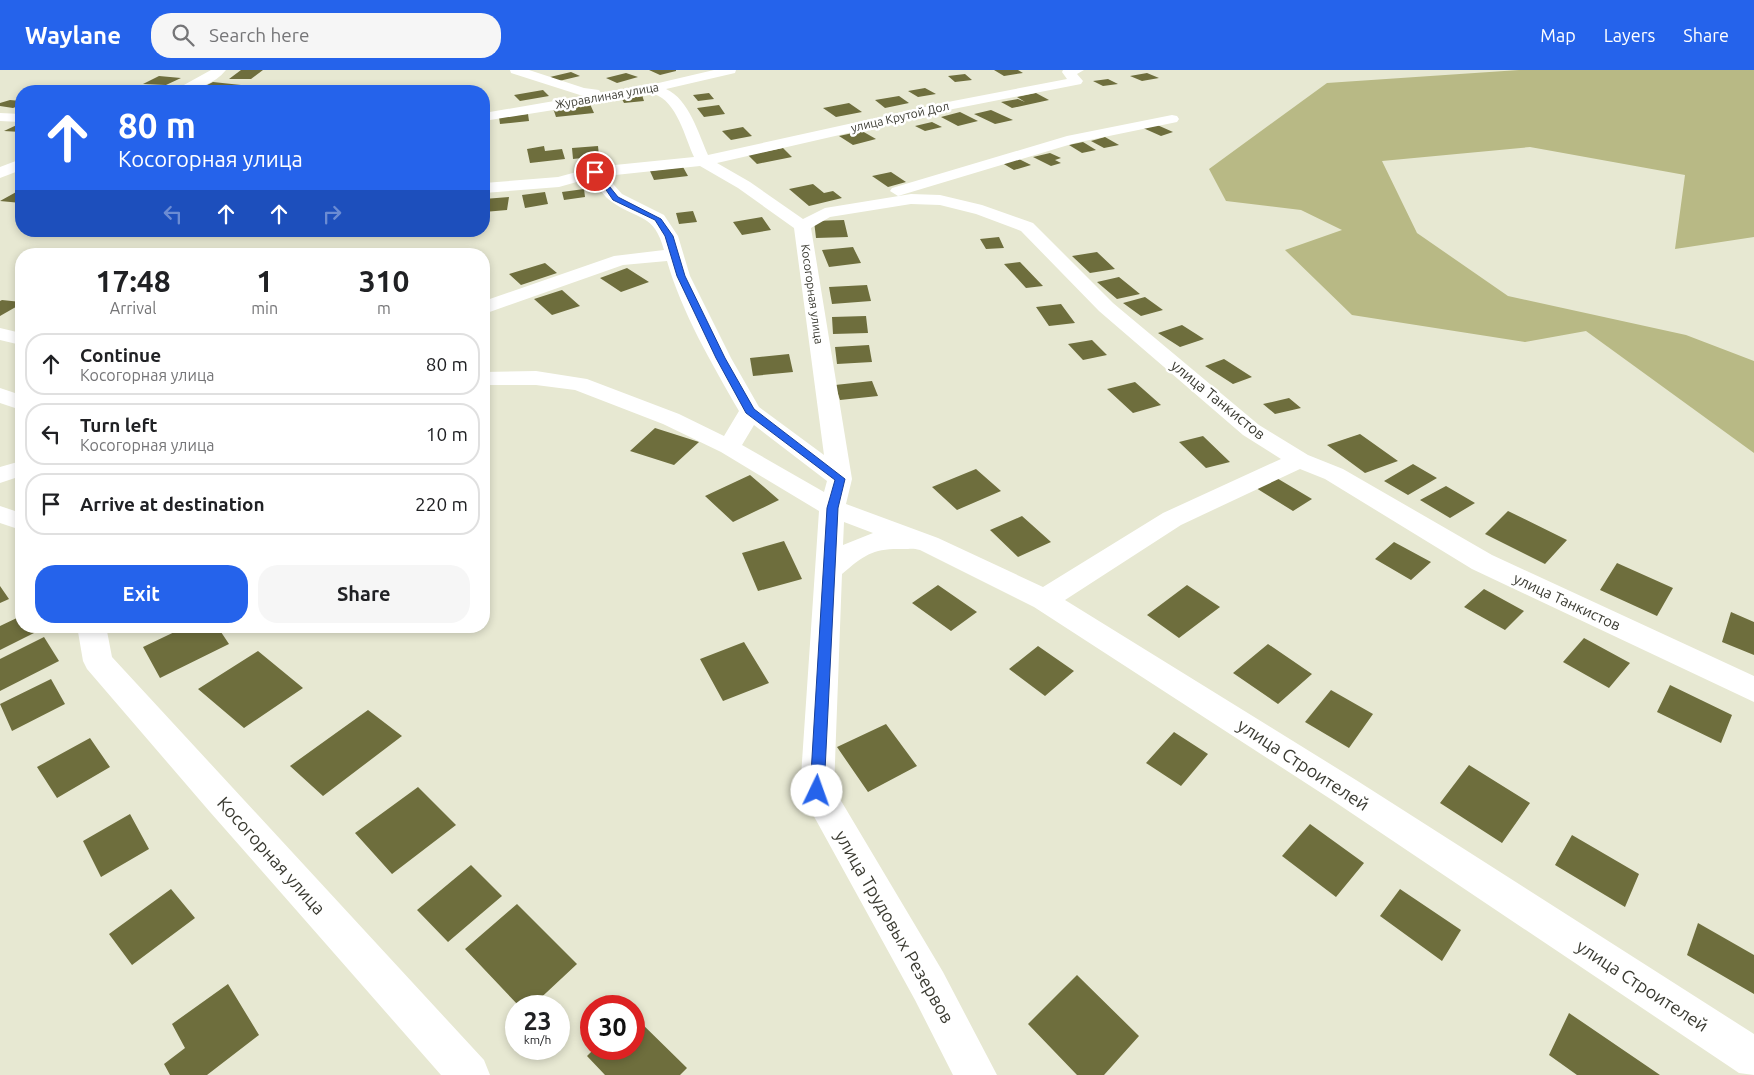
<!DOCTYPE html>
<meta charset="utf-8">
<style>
body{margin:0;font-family:Ubuntu,sans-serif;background:#f6f6f6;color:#202124;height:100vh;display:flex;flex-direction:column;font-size:19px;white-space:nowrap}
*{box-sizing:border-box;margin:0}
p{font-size:16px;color:#757577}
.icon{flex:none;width:28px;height:28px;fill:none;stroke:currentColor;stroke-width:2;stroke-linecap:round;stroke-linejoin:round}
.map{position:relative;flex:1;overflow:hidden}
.panel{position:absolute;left:15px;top:178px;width:475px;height:385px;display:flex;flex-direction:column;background:#fff;border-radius:20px;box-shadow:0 2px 8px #0003}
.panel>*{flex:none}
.top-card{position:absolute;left:15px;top:15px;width:475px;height:152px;border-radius:20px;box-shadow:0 2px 8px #0003;background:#2563eb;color:#fff;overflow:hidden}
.speed{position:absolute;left:505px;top:925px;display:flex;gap:10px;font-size:25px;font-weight:700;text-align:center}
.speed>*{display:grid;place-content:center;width:65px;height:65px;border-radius:50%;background:#fff;box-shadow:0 2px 8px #0003;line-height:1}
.speed small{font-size:12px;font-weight:400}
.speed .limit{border:8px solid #d22;background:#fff;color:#111}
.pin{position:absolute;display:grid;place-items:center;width:42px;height:42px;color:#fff;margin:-21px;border:2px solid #fff;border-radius:50%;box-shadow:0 1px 5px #0007}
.me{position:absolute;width:55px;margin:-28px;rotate:3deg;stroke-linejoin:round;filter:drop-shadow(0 0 4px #0008)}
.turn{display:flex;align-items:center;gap:18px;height:105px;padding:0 20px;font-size:22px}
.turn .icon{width:65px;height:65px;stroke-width:2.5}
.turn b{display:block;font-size:35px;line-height:42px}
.lanes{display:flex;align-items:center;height:48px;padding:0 20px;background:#0003;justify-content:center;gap:25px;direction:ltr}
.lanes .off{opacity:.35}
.eta{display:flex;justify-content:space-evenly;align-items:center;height:85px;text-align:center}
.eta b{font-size:30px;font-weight:600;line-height:35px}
.primary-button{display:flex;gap:10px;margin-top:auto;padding:10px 20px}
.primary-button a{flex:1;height:58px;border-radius:20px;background:#2563eb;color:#fff;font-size:20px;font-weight:600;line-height:58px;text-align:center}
.primary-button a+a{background:#f6f6f6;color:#202124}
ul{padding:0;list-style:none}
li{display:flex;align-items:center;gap:15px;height:62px;margin:0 10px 8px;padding:0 10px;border:2px solid #e0e0e0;border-radius:20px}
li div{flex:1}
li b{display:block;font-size:19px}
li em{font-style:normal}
header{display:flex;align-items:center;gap:30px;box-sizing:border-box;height:70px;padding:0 25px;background:#2563eb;color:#fff}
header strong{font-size:24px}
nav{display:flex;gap:28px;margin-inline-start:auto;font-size:18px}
.search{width:350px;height:45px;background:#f6f6f6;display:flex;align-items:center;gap:12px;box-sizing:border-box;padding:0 18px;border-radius:20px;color:#757577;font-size:19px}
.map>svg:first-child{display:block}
.forest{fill:#b8b985}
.building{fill:#6e6e3d}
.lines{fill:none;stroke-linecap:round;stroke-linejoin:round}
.minor{fill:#fff;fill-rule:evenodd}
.route{fill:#2563eb;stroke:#184099}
.labels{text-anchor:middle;stroke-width:5;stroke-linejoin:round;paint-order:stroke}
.far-street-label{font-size:12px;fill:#3b3b32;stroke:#fff}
.street-label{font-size:15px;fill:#3b3b32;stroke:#fff}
.near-street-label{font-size:18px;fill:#3b3b32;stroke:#fff}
</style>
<header>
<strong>Waylane</strong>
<div class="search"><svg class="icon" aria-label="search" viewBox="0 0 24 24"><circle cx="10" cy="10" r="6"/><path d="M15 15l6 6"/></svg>Search here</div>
<nav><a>Map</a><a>Layers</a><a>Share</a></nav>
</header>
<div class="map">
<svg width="1754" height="1005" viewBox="0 0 1754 1005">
<rect width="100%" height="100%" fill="#e7e8d2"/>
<path class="forest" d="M1519,0H1754V167L1675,179L1685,105L1530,77L1382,91L1417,163L1508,226L1686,265L1754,291V383L1586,261L1525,272L1352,245L1285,180L1342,160L1301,140L1226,131L1209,99L1327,13Z"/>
<path class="building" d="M241,0H263L251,9H229Z
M649,0H676V1L660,5Z
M994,0H1018L1023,3L1004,6Z
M571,2L580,6L559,11L550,7Z
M626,3L638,7L617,13L606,8Z
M1147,3L1159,8L1142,11L1130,6Z
M965,4L972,10L955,12L948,6Z
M159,6L181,8L166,15L143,14Z
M1108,9L1118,14L1103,16L1093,11Z
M213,12L241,15L229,20L201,18Z
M925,18L936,24L918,27L908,21Z
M543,20L549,26L520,31L514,25Z
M709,23L714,29L698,31L693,25Z
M1036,23L1049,30L1012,38L1001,32L1018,29L1025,32L1017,27Z
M642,25L644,31L624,33L621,27Z
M899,26L909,33L885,38L875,30Z
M10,30L21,31V35L13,38L0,36V33Z
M849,33L862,42L836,47L823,38Z
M590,34L594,43L556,47L553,38Z
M719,35L725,44L704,47L697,38Z
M991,40L1013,50L995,54L974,44Z
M960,42L978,51L958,56L941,47Z
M528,44L529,51L500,54L499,47Z
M932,52L942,57L925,61L915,56Z
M21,53V62L4,61Z
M1155,54L1173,62L1161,66L1143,58Z
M743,57L752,66L731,70L722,61Z
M862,61L876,69L853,75L839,66Z
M1105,67L1119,75L1104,78L1091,71Z
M1083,72L1096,80L1082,83L1069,75Z
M544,76L545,81L562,79L565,89L530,93L527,79Z
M598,76L599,86L573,89L572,78Z
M783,78L792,87L757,94L748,85Z
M1050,83L1061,88L1055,90L1061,93L1051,96L1033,87Z
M1019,89L1031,95L1014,100L1002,93Z
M683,97L688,106L654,110L650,101Z
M891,102L906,112L888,117L872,106Z
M813,114L824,123L833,121L842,128L809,136L789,119Z
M584,119L585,127L564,130L562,122Z
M18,121H21V133L0,131Z
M545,122L548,134L525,138L522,125Z
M509,127L507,140L484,142V129Z
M693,141L697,152L679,154L676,143Z
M762,147L771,160L742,165L733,152Z
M844,150L848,167L816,168L814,151Z
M999,167L1004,178L986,179L980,169Z
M853,177L861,193L829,197L822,180Z
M1097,182L1115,199L1090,203L1072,186Z
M1020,192L1043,216L1026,218L1004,194Z
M545,193L557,203L521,215L509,204Z
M627,198L649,212L621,222L600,208Z
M1119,207L1140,224L1117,229L1097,212Z
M867,215L871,231L832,234L829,217Z
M562,220L580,236L552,245L534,229Z
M1145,227L1163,240L1141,246L1123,233Z
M2,230L21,232V234L0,246V231Z
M1061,234L1075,253L1049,256L1036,237Z
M866,246L868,263L833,264L832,247Z
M1182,255L1204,269L1180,277L1158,263Z
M1092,270L1107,285L1083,290L1068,274Z
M869,275L872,292L837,294L835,277Z
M789,284L793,302L753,306L750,288Z
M1224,289L1252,307L1233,314L1205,296Z
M872,311L878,326L840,330L835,315Z
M1135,312L1161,335L1133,343L1107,319Z
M1289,328L1301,338L1275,344L1263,334Z
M655,358L699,372L674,395L630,381Z
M1360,364L1398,391L1365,403L1327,375Z
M1203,366L1230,392L1206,398L1179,372Z
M1413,394L1437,408L1408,425L1384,411Z
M976,399L1001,421L957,440L932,417Z
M750,405L779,430L733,452L705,426Z
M1275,407L1312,429L1293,441L1256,418Z
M1446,416L1475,433L1450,448L1420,430Z
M1508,441L1567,470L1545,494L1485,464Z
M1022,446L1051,472L1018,487L990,460Z
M784,471L802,509L758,521L742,483Z
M1394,472L1431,492L1411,510L1375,489Z
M1617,493L1673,518L1657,546L1600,520Z
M938,515L977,542L951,561L912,533Z
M1187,515L1220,537L1179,568L1147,545Z
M0,516L9,529L0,533Z
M1484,519L1524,541L1505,560L1464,537Z
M1731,542L1754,552V585L1722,572Z
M21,546V556H48L0,580V556Z
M187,556H217L229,574L160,608L143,577Z
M44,567L59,591L0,621V589Z
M1584,568L1630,593L1609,618L1563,592Z
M744,572L769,613L723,631L700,589Z
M1268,574L1312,604L1278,634L1233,603Z
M1038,576L1074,601L1045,626L1009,599Z
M258,581L303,618L244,658L198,619Z
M51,609L65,634L12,661L0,634Z
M1670,615L1732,645L1721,673L1657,642Z
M1331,620L1373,644L1349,678L1305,652Z
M368,640L402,666L323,726L290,696Z
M886,654L917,696L868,722L837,677Z
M1174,662L1208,684L1181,716L1146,693Z
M90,668L110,697L57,728L37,697Z
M1469,695L1530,733L1502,773L1440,733Z
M418,717L456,755L392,804L355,763Z
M130,744L149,779L101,807L83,771Z
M1310,754L1364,793L1336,827L1282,786Z
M1572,765L1639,804L1625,837L1555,795Z
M471,795L502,826L448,872L417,840Z
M171,819L195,848L132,895L109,864Z
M1400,819L1461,860L1442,891L1380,846Z
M517,834L577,894L532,936H519L465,879Z
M1698,853L1754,885V924L1687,885Z
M1077,905L1139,966L1104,1005H1077L1028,954Z
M228,914L259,965L207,1005H170L164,994L185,978L172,954Z
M1569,943L1660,1005H1577L1549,985Z
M634,946L687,998L680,1005H605L587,986L594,979H634Z"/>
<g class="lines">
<path class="minor" d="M211,0H226C214,15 192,22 173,21Z
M510,0H529L584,18L599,20L601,23L650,15L714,0H736L735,3L666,19C689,29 699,65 708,85L953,31L1067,9L1062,2L1063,0H1084L1077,4L1083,11L1081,14L953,39L717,93L750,112L803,149L825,138L911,124L940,125L982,135L1033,153L1113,233L1259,355L1308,385L1343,399L1492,485L1754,606V632L1472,499L1325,409L1300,399L1181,455L1065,530L1356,710L1754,964V1005L1739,1003L1332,730L1034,537L920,480C913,478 910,479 904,479C874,478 865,484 842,504L834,719L943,902L997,1005H953L915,930L800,721L819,441L721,382L663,354L575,320L536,315H484V302L536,301L587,309L679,344L724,366L739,341C712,294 682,243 667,191L623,195L484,244V231L614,186L664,180C654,143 639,151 612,132C604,127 597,115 591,108L559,117L484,123V113L558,107L595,97L694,87C685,68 677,31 654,24L484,51V43L583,26L511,3ZM700,96L738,118L794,158L824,385L759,337L731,288L690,206L678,166L664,145L622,124L606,106ZM911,134L940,135L976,144L1021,161L1099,241L1243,365L1281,389L1163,443L1043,517L938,468L846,434L852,409L811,158L830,147ZM754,355L827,411L824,422L742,375ZM844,452L873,463L843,475Z
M0,43L21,44V52L0,51Z
M1172,45L1177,46L1179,49L1177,52L1075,73L898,126L890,121L892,118L1067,66Z
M21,89V100L0,108V97Z
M0,258L21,263V275L0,270Z
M0,318L21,325V340L0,333Z
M21,391V406L0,413V397Z
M0,436L21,443V460L0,453Z
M77,556H106L112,587L484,990L490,1005H441L210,742L87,599L83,591Z"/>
</g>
<path class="route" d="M593,101H597L618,127L661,149L673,166L685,206L725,288L754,339L845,409L838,438L824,721L822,725L817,727L812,725L810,721L827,438L835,410L746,343L716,288L677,206L665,166L655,150L613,130Z"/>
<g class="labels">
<g class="far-street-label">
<text transform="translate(607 26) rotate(-10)" y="4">Журавлиная улица</text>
<text transform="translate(900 47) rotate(-13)" y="4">улица Крутой Дол</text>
<text transform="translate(812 224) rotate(82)" y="4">Косогорная улица</text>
</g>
<g class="street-label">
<text transform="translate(1218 330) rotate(39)" y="5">улица Танкистов</text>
<text transform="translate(1567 532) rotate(25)" y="5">улица Танкистов</text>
</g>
<g class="near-street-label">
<text transform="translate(1303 695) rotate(33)" y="6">улица Строителей</text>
<text transform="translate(271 786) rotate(48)" y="6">Косогорная улица</text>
<text transform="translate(894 857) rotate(60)" y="6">улица Трудовых Резервов</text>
<text transform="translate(1642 916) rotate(33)" y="6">улица Строителей</text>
</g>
</g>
</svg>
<div class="speed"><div>23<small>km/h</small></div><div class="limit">30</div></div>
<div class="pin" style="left:595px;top:102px;background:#d93025"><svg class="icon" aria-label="arrive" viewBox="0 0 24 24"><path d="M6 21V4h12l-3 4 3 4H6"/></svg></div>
<svg class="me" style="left:817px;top:721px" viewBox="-20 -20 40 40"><circle r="19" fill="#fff"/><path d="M0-13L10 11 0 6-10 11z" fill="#2563eb"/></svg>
<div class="top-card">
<div class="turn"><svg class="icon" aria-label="ahead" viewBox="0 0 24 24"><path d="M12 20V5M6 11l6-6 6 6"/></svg><div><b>80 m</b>Косогорная улица</div></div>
<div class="lanes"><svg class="icon off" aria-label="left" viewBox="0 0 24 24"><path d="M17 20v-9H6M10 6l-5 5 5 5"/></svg><svg class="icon" aria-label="ahead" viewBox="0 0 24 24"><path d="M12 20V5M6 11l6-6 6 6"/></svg><svg class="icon" aria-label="ahead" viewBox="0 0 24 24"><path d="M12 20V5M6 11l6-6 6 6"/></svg><svg class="icon off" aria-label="right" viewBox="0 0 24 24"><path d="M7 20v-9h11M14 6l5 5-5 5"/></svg></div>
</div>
<section class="panel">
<div class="eta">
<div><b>17:48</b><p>Arrival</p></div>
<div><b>1</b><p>min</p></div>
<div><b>310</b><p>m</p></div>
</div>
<ul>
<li><svg class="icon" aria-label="ahead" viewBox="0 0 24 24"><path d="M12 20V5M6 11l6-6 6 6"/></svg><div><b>Continue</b><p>Косогорная улица</p></div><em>80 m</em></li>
<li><svg class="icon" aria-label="left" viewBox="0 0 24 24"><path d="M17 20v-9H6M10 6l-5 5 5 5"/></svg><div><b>Turn left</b><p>Косогорная улица</p></div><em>10 m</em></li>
<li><svg class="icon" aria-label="arrive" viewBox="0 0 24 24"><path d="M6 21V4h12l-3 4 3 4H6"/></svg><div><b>Arrive at destination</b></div><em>220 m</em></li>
</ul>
<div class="primary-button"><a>Exit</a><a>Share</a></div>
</section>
</div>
